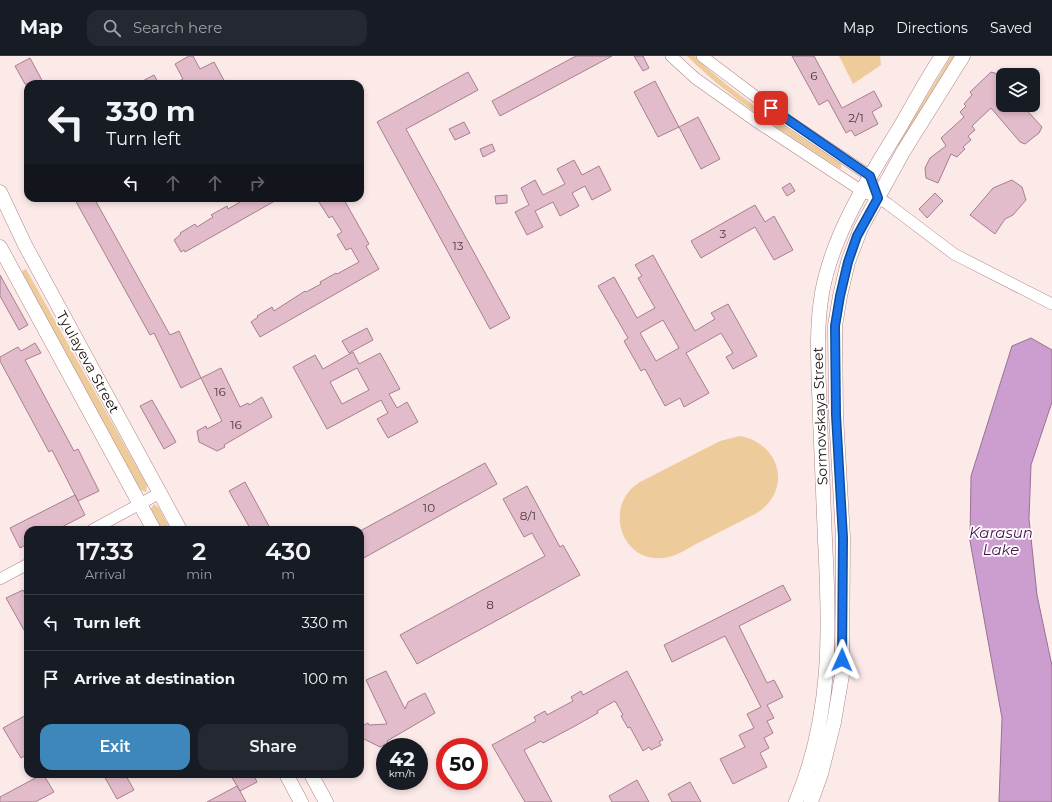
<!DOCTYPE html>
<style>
body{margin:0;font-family:Montserrat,sans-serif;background:#242831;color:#f1f3f6;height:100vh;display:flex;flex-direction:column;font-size:15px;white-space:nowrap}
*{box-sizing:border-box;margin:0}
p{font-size:13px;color:#9ea1a6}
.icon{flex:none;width:22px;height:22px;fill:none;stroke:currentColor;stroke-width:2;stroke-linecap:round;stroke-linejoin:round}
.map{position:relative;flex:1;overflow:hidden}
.side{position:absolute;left:24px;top:470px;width:340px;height:252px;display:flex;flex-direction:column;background:#171b24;border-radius:12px;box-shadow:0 2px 6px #0003}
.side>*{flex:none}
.guide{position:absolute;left:24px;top:24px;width:340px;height:122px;border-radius:12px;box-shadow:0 2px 6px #0003;background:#171b24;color:#f1f3f6;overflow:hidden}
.buttons{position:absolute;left:996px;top:12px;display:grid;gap:8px}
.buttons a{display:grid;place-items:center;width:44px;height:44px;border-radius:8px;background:#171b24;box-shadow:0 2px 6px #0003;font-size:20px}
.speed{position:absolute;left:376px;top:682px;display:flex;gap:8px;font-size:20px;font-weight:700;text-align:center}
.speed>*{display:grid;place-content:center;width:52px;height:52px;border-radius:50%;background:#171b24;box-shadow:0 2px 6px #0003;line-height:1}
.speed small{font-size:10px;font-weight:400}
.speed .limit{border:6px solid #d22;background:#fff;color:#111}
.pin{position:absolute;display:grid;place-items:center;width:34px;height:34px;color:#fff;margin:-17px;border-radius:8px;box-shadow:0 2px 6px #0006}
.me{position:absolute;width:44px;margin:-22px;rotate:1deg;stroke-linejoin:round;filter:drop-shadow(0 0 3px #0008)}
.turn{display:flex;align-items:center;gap:14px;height:84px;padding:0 16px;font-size:18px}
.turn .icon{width:52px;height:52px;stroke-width:2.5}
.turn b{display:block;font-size:28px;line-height:34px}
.lanes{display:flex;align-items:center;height:38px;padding:0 16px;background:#0003;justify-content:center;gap:20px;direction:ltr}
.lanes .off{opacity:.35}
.eta{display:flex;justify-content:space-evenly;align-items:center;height:68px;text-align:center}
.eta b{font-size:24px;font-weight:600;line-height:28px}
.button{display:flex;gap:8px;margin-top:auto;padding:8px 16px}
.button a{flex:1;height:46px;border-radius:12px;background:#3d87bb;color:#fff;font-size:16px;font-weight:600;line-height:46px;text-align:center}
.button a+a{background:#242831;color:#f1f3f6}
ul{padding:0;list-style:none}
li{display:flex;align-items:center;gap:12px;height:56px;padding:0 16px;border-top:1px solid #363941}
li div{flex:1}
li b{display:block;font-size:15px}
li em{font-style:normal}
header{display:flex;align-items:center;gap:24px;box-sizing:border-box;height:56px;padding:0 20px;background:#171b24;border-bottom:1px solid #363941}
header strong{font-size:19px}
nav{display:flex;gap:22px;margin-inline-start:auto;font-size:14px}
.search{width:280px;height:36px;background:#242831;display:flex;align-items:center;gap:10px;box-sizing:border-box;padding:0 14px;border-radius:12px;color:#9ea1a6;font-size:15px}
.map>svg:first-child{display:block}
.green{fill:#eecb9b}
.water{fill:#cc9dcf;stroke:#987295}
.building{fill:#e3bccb;stroke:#a4808f;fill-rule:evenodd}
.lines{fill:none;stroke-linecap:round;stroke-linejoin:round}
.minor-casing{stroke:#ae8686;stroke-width:12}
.major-casing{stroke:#ae8686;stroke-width:15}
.minor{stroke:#fff;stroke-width:11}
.major{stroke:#fff;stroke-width:14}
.route-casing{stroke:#114b97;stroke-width:10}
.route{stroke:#1a73e8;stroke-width:7}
.labels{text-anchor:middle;stroke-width:3.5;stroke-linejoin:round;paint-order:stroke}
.number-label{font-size:12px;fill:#4e3a3e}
.street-label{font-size:14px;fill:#1d0f0f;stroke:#fff}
.water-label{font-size:15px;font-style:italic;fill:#4a114f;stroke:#fff}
</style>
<header>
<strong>Map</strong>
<div class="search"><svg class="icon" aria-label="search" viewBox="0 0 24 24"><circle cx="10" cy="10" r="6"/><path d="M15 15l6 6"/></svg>Search here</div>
<nav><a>Map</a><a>Directions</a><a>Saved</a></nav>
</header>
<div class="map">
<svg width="1052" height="746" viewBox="0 0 1052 746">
<rect width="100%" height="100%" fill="#fceae9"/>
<path class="green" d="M687,0H695C737,43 792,74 841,108V112H839C787,78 731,44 687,0Z
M839,0H880L881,9L853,28Z
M951,0H956L900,91L897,89Z
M26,213L147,429L146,436L139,433L21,216Z
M740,380C780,387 793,434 757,457C738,467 719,476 700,486C688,492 676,501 663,502C620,507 603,448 640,426L720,385Z
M154,448L159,452L171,474H161L150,454Z"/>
<path class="water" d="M1031,282L1052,294V346L1031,409L1029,463L1037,539L1052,610V746H999L1002,662L970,485L971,420L1012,290Z"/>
<path class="building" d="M189,0H193L200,13L214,6L226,28H204L202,25L196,28H172L183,23L175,8Z
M576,0H612L500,60L492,45Z
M634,0H643L649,12L643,15Z
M792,0H814L842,52L874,35L882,50L872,56L878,68L855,80L851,74L846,77L828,44L819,49Z
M30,2L44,28H25L15,10Z
M468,16L478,34L406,73L510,262L490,273L377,66Z
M991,16L995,17L1003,26V49H1022L1042,71L1039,77L1025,88L1020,86L991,52L972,70L975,74L968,80L971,84L963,91L965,93L957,101L951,98L938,127L926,122L925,112L930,102L946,90L941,82L964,61L960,56L966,50L964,48L972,39L970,36Z
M154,19L159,28H137Z
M655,25L679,71L658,81L634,36Z
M698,61L720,103L701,113L679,71Z
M464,66L470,77L455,84L449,73Z
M492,88L495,95L483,101L480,93Z
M574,104L582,119L599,110L611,134L592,144L585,130L572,137L579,150L560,160L553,146L535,155L543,171L527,179L515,156L529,149L521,132L535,124L543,139L565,128L557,113Z
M1012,124L1022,131L1026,144L1013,159L1005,163L995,178L970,159L993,132Z
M790,127L795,135L787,140L782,132Z
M935,137L943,145L927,162L919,153Z
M507,139V147L496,148L495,140Z
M74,142H94L170,279L179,275L201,322L181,332L154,277L150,279Z
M247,142H280L185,196L184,194L181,196L174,184L181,178L180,177L195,168L197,171L213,161L211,159L227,150L228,153Z
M326,142H343L369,188L366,190L379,213L260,281L251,266L258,261L257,260L272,251L274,255L305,235L306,236L321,228L320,226L336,217L337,218L359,206L351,192L346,194L337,179L342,176L332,160L329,162L319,146Z
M755,149L765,166L774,160L793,194L774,204L755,171L701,202L691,185Z
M653,199L695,275L715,263L711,257L728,248L757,300L733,313L726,301L733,297L721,277L686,297L709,337L684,351L680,342L665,350L645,313L641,315L624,285L628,282L598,230L614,221L637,262L655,252L638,222L642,220L635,209ZM663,264L679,292L656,305L640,277Z
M0,219L28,269L19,274L0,240Z
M367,272L373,284L349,297L342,285Z
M35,287L41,297L25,304L74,395L78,393L99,435L78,445L52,394L49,396L0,305V301L18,291L21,295Z
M353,296L359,308L380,297L400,333L389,338L397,352L407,346L418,366L388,382L377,363L388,357L381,344L327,373L293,311L315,299L323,313ZM357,312L369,334L342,348L330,326Z
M221,312L240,351L248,347L249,349L262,341L272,361L224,389L225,391L217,395L199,386L197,375L206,370L207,373L222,365L201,322Z
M152,344L176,386L164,393L140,350Z
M485,407L497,428L360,504V475Z
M245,426L271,474H251L229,435Z
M527,430L560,491L563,489L580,519L417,608L400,579L545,500L532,477L524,481L503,443Z
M75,439L85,459L56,474H28V488L20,492L10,472Z
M783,529L791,544L739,570L767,627L774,624L783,641L767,649L774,662L767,665L773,677L764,682L769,692L760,697L767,711L733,728L720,703L745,691L739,679L754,672L747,658L761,651L725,580L672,606L664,589Z
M23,534L28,542V581L6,542Z
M386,615L405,653L408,646L425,637L435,657L387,685L388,687L380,691L362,682L360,671L368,667L369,669L387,668L366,624Z
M627,615L663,684L659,686L661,689L651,694L649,691L643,695L630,671L628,672L621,660L623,659L615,645L597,655L598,657L575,670L543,687L541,685L524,694L552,746H525L492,689L536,665L534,661L545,655L547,659L573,645L571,641L581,635L583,639Z
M28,658V698L21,702L3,672Z
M43,718L54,736L35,746H0V741Z
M103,718H125L134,734L117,743Z
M230,718H253L257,726L240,735L246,746H207L237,730L240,735Z
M637,724L649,746H612L609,740Z
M690,726L701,746H672L668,738Z"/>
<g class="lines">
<defs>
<path id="minor" d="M671,0L695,22L757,66L862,135L878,142L888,148L954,198L1052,248
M702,0L784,62L870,120L878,142
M92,474L160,437
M0,523L28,508"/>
<path id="major" d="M0,136L25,189L180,474
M0,191L154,474
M286,718L301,746
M311,718L326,746
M796,746C832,660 830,575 825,484C823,443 822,402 820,362C819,320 815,278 822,237C833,176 869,122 900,71C914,47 927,22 942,0
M811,746L821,718L834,666L842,619L843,482L836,359L835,270L840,240L848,206L861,172L903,96L963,0"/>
</defs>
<use href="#minor" class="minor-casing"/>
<use href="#major" class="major-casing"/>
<use href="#minor" class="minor"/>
<use href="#major" class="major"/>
</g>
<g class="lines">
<defs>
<path id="route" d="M771,52L870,120L878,142L857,180L848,206L840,240L835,270L836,359L843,482L842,604"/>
</defs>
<use href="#route" class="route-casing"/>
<use href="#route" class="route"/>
</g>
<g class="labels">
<g class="number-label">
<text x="814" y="24">6</text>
<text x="856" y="66">2/1</text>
<text x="723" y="182">3</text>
<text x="458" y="194">13</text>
<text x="220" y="340">16</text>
<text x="236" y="373">16</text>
<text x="429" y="456">10</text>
<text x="528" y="464">8/1</text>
<text x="490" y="553">8</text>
</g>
<g class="street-label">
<text transform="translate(88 306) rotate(61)" y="5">Tyulayeva Street</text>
<text transform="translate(820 360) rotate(-92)" y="5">Sormovskaya Street</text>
</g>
<g class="water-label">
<text x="1001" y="482">Karasun<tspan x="1001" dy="17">Lake</tspan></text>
</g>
</g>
</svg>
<div class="buttons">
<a><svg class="icon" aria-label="layers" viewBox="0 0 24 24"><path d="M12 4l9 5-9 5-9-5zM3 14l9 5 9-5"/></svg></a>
</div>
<div class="speed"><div>42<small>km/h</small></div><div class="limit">50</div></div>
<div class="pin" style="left:771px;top:52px;background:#d93025"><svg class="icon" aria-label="arrive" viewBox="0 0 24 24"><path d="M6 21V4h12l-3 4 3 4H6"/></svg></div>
<svg class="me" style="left:842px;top:604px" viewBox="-20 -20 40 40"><path d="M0-17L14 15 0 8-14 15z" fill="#1a73e8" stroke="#fff" stroke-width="4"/></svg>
<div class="guide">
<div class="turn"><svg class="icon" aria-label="left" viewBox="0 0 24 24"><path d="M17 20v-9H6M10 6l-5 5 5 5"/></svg><div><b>330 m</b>Turn left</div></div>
<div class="lanes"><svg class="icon" aria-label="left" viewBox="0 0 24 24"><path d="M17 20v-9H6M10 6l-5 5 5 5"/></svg><svg class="icon off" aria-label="ahead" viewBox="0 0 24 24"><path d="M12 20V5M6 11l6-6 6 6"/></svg><svg class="icon off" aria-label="ahead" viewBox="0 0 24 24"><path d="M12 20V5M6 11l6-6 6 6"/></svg><svg class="icon off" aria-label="right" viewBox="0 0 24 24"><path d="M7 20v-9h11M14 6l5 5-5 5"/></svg></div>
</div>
<section class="side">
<div class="eta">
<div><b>17:33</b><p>Arrival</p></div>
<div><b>2</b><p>min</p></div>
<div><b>430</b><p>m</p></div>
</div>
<ul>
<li><svg class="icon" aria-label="left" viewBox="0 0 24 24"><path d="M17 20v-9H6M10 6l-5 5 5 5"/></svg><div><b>Turn left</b></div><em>330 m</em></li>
<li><svg class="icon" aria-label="arrive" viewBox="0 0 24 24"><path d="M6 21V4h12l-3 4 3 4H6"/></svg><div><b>Arrive at destination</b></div><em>100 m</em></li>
</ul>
<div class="button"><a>Exit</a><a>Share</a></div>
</section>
</div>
